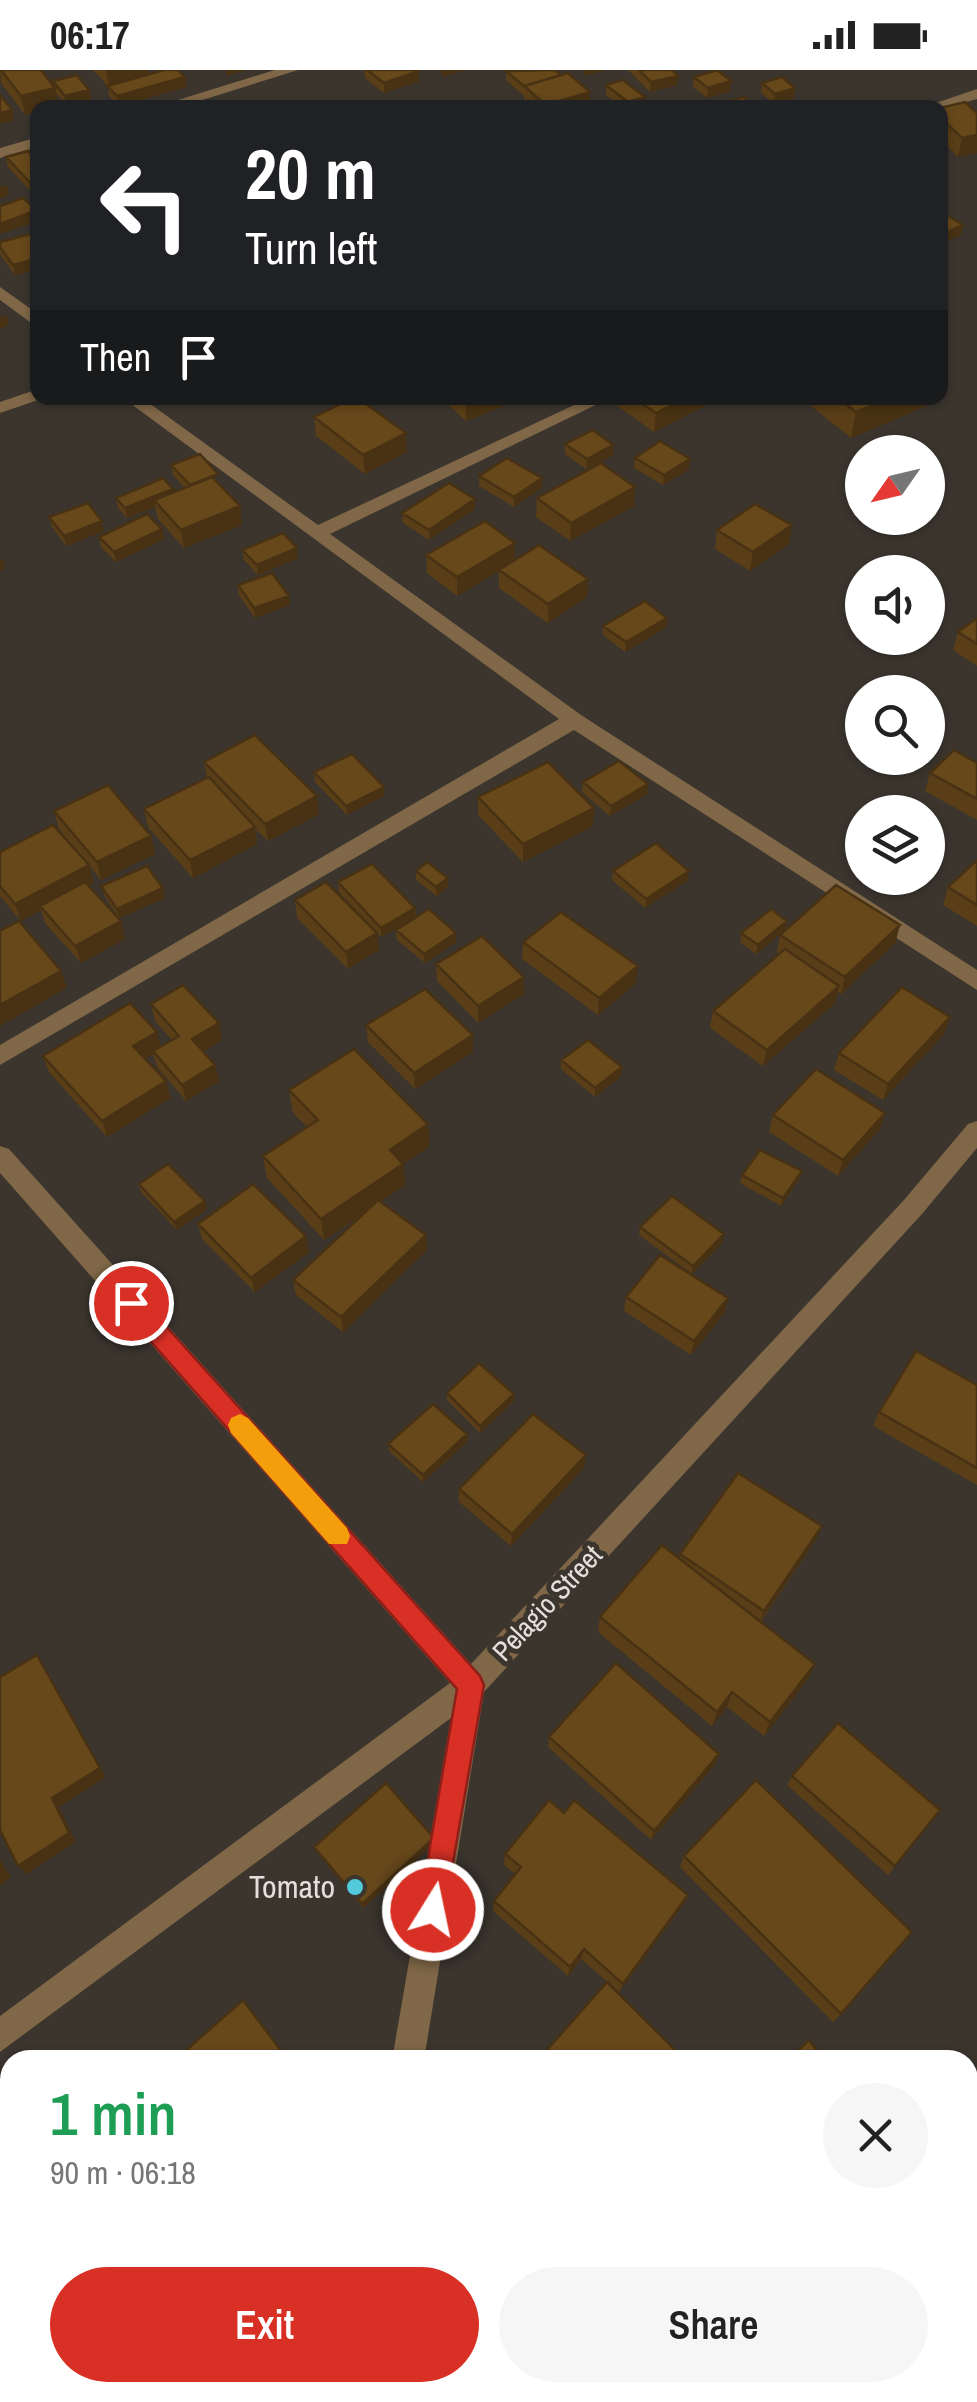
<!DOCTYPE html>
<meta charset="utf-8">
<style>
body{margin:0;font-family:"Archivo Narrow",sans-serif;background:#f6f6f6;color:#222;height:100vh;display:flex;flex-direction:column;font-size:38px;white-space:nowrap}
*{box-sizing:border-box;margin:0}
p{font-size:32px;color:#767676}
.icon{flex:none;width:55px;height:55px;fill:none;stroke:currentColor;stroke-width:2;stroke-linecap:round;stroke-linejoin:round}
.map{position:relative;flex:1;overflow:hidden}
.side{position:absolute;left:0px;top:1980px;width:978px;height:352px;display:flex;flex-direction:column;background:#fff;border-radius:30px 30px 0 0;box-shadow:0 2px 8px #0004}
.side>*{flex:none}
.hud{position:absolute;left:30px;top:30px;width:918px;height:305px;border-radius:20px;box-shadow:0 2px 8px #0004;background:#202124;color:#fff;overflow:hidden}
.needle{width:65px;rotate:236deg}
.buttons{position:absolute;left:845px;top:365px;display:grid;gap:20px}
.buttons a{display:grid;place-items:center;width:100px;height:100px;border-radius:50%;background:#fff;box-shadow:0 2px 8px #0004;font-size:50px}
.pin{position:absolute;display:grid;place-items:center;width:85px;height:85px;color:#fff;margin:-42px;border:5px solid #fff;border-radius:50%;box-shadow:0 2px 10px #0007}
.me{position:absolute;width:110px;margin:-55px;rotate:10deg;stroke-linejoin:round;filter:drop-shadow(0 0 8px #0008)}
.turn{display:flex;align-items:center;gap:35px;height:210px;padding:0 50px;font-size:45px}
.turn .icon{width:130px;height:130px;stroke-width:2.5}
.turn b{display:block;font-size:70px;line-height:85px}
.then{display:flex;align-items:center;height:95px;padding:0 50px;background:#0003;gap:20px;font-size:38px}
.round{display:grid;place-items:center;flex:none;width:105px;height:105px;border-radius:52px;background:#f6f6f6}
.overview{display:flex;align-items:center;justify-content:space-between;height:170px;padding:0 50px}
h1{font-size:60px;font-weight:600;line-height:75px;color:#1e9e55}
.action{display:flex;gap:20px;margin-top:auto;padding:20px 50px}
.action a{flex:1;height:115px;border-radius:60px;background:#d93025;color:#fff;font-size:40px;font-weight:600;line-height:115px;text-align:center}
.action a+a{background:#f6f6f6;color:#222}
.status{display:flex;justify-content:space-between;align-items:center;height:70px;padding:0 50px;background:#fff;direction:ltr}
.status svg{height:28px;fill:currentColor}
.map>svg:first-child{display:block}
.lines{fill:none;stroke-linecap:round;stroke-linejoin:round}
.minor{fill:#7f6747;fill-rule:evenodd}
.wall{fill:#593e17}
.shaded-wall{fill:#483213}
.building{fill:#67481b;stroke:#483213;stroke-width:2.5}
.route{fill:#d93025;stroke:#8d1f18;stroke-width:2.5}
.slow{fill:#f59e0b}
.poi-dot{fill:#53cadc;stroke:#3b352e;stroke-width:4}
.labels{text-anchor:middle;stroke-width:10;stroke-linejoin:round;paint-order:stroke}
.street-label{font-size:28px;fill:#e3e0db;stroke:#3b352e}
.near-poi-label{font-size:32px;fill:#e3e0db;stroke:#3b352e;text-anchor:end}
</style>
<div class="status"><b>06:17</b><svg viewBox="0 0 49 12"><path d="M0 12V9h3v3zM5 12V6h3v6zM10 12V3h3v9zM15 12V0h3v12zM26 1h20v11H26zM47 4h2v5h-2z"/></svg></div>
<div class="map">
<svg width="977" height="2332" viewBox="0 0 977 2332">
<rect width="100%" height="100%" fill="#3b352e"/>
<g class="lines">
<path class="minor" d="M275,0H298L177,38H152Z
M977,19V29L940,39L921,38Z
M38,67V77L0,88V78Z
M0,217L38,244V258L0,230Z
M38,319V328H44L0,343V332Z
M123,328H142L318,455L589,328H610L330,464L581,645L977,900V920L574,660L0,995V975L559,649Z
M977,1051V1078L922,1144L484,1622L424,1990H392L451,1648L0,1982V1946L450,1613L0,1103V1076L9,1079L471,1594L904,1130L968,1054Z
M414,2322H449L452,2332H416Z"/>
</g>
<path class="wall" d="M0,0L54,16L53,11L89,20L91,30L67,36L56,23L59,36L38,38V42L25,45L1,13Z
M93,0H148V4L185,7L186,17L119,36L109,26L108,16Z
M364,0H417L419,11L384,23L365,8Z
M628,0H672L677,15L650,22Z
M506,1L589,38H527L524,34V26L506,10Z
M694,7L730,21L707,28L693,17Z
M762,13L795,18L794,28L774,34L761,23Z
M606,15L644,37L622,38L606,25Z
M940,38L977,43L958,87L940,69Z
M6,87L38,91V129L8,97Z
M38,162V199L15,205L0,184V172Z
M441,328H524L466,351Z
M612,328H720L654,362L612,332Z
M801,328H932L931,334L851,368Z
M314,347L407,382L365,404L316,366Z
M565,374L613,375V385L586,399L565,384Z
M635,388L689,399L663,415L634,398Z
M171,395L219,414L242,455L184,478L158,449L155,437L127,448L118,438L116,428L173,419L174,422L185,418L173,405Z
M479,406L542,418L514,437L479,416Z
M635,417L634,436L570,471L536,447L537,428Z
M475,429V439L429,470L403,453L402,443Z
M49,447L104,461L66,476L52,457Z
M162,459L164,469L116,492L101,477L99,467Z
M717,460L789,474L750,501L715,479Z
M242,480L298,488L258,505L244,490Z
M426,485L515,490L588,509L587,527L548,553L499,518V501L457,526L427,503Z
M238,515L289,526L290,535L255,548L239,525Z
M667,548L666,557L625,582L603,565V556Z
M977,548V596L953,580L958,562Z
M204,692L317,726L319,744L268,771L255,759L257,774L193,808L148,757L144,739L207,708Z
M977,693V750L925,721L930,703Z
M314,702L384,726L347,745L315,712Z
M583,712L648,714L647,724L610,746L582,722Z
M478,727L594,738L593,756L523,792L478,745Z
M54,741L151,766L155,784L101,810L59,759Z
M0,782L89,795L94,813L88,816L125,869L81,893L45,853L41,840L21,851L0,826Z
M977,790V856L943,835L948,817Z
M416,801L448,817L437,826L416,810Z
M613,801L688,810L645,838L612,810Z
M338,812L415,838L416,847L456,872L425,893L397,870L396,860L415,848L381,867L339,822Z
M101,816L163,818L165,828L119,848L104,825Z
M295,830L377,863L379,880L348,899L297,848Z
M787,851L785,860L756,884L740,872L741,863Z
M900,855L895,873L841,924L838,922L835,933L763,996L710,958L713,941L779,884L777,882L780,865Z
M523,872L636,913L598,945L522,889Z
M436,894L524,924L478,953L437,911Z
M151,934L219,953L222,970L203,982L215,995L219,1011L186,1031L157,997L153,984L145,989L166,1011L170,1028L107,1067L49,1002L43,986L160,976L172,970L155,951Z
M950,947L944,964L883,1030L834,1000L839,983Z
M366,955L473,982L415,1019L368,972Z
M561,990L622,997L621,1006L595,1027L561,999Z
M289,1020L428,1054L429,1077L403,1094L405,1115L381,1131L426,1165L427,1180L343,1262L296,1225L293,1210L366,1142L324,1170L267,1108L263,1086L307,1057L293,1043Z
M885,1043L880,1059L838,1106L769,1062L773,1045Z
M802,1101L799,1109L781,1136L740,1113L742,1105Z
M139,1114L205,1131L207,1139L177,1160L141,1122Z
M198,1154L309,1182L255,1222L202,1169Z
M640,1157L723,1172L692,1204L639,1165Z
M626,1227L725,1242L691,1285L624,1241Z
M977,1315V1415L873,1356L879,1342Z
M447,1323L514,1331L480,1363L447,1330Z
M467,1364L468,1371L423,1412L389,1381L388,1374Z
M586,1385L584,1398L511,1476L459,1432V1419Z
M817,1468L761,1552L815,1594L808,1609L764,1666L727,1637L712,1656L598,1562L600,1547L679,1488L680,1484Z
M549,1667L716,1693L651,1770L548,1677Z
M792,1706L940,1740L888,1805L787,1715Z
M564,1743L688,1825L683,1835L619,1922L581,1889L568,1906L493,1841L494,1831L515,1804L504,1795L505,1784Z
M434,1773L363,1838L316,1781L314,1777Z
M684,1786L841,1944L833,1952L680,1797Z"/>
<path class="shaded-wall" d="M106,0H148V6L109,17Z
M226,0H247L226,6Z
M441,0H466L442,7Z
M584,0H607L584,6Z
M419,1V11L384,23V13Z
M678,6L677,15L650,22L651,12Z
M185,7L186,17L119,36L117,26Z
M731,11L730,21L707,28L708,18Z
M55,18L59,36L38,38V42L25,45L21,26Z
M795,18L794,28L774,34L775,24Z
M89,20L91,30L67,36L65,26Z
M590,22L589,38H546V35Z
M645,27L644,37L628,38V32Z
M12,40L14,50L0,54V43Z
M977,65V83L958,87L962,68Z
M7,115L9,125L0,128V117Z
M37,140L38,151L0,164V154Z
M963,155L961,165L940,174V165Z
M38,188V199L15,205L13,195Z
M7,245L9,255L0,259V248Z
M477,328H524L466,351V332Z
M686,328H720L654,362L656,343Z
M890,328H932L931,334L851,368L856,342Z
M406,363L407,382L365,404L363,385Z
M613,375V385L586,399L587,389Z
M690,389L689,399L663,415L664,405Z
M542,408V418L514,437V427Z
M635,417L634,436L570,471L571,453Z
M173,419L175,429L154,430L155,437L127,448L125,438Z
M475,429V439L429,470V460Z
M240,436L242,455L184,478L181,460Z
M102,451L104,461L66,476L64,466Z
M792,455L789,474L750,501L753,482Z
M162,459L164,469L116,492L114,482Z
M515,473V492L457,526V507Z
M297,478L298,488L258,505L257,495Z
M3,489L5,499L0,501V490Z
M588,509L587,527L548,553V534Z
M289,526L290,535L255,548L254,538Z
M667,548L666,557L625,582L626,572Z
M648,714L647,724L610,746L611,736Z
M384,717V726L347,745L346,736Z
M317,726L319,744L268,771L265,754Z
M594,738L593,756L523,792V774Z
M255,757L257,774L193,808L190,790Z
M151,766L155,784L101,810L97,792Z
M89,795L94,813L43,840L40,836L41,840L21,851L15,834Z
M689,801L688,810L645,838L646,829Z
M448,808V817L437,826L436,817Z
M163,818L165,828L119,848L117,839Z
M415,838L416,848L381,867V858Z
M121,851L125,869L81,893L75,876Z
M787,851L785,860L756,884L758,875Z
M900,855L895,873L841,924L845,907Z
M377,863L379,880L348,899L346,882Z
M456,863V872L425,893L424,884Z
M638,896L636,913L598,945L599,928Z
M61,901L67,918L0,956V935Z
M524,907V924L478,953V936Z
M839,916L835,933L763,996L767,980Z
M950,947L944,964L883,1030L888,1014Z
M219,953L222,970L196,986L192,969Z
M157,962L161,979L138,993L133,976Z
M473,965V982L415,1019L414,1003Z
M215,995L219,1011L186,1031L182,1015Z
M622,997L621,1006L595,1027V1018Z
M166,1011L170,1028L107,1067L102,1051Z
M885,1043L880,1059L838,1106L843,1090Z
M428,1054L429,1077L403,1094L405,1115L324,1170L321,1149L390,1080Z
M802,1101L799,1109L781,1136L783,1128Z
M205,1131L207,1139L177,1160L174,1152Z
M724,1164L723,1172L692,1204L693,1196Z
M426,1165L427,1180L343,1262L341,1247Z
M306,1166L309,1182L255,1222L251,1208Z
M728,1228L725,1242L691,1285L694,1271Z
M514,1324V1331L480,1363V1356Z
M467,1364L468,1371L423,1412V1405Z
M586,1385L584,1398L511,1476L512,1464Z
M822,1456L817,1468L760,1552L764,1541Z
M37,1585L106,1707L59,1737L76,1772L26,1804L18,1796L52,1728Z
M815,1594L808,1609L764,1666L770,1652Z
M732,1622L727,1637L712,1656L717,1642Z
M719,1684L716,1693L651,1770L654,1761Z
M434,1768V1773L363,1838L362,1834Z
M0,1790L11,1807L0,1816Z
M688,1825L683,1835L619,1922L623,1914Z
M584,1879L581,1889L568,1906L570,1897Z"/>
<path class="building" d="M1,0H41L55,18L21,26Z
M164,0H178L185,7L117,26L107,16Z
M367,0H417L419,1L384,13Z
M555,0L561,5L524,16L525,17L506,1Z
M639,0H672L678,6L651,12Z
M717,0L731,11L708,18L694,7Z
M568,3L590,22L546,35L524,16Z
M77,5L89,20L65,26L53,11Z
M782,7L795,18L775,24L762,13Z
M623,10L645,27L628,32L606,15Z
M0,25L12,40L0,43Z
M744,27L756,38H731L725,32Z
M965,32L977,43V65L962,68L940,47V38Z
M246,33L251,38H232Z
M28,81L38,91V121L6,87Z
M23,128L37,140L0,154V136Z
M948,146L963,155L940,165V149Z
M38,162V188L13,195L0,177V172Z
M353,328H358L406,363L363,385L314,347Z
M461,328H477L466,332Z
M633,328H686L656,343Z
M838,328H890L856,342Z
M593,360L613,375L587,389L565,374Z
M660,371L690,389L664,405L635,388Z
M200,384L218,404L190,415L171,395Z
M507,388L542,408L514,427L479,406Z
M601,393L635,417L571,453L537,428Z
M212,407L240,436L181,460L154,430Z
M163,408L173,419L125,438L116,428Z
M449,413L475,429L429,460L402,443Z
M88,433L102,451L64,466L49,447Z
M755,434L792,455L753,482L717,460Z
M147,444L162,459L114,482L99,467Z
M485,451L515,473L457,507L426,485Z
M283,463L297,478L257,495L242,480Z
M539,475L588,509L548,534L499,500Z
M272,503L289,526L254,538L238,515Z
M645,531L667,548L626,572L603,556Z
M977,548V574L958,562Z
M255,665L317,726L265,754L204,692Z
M954,680L977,693V729L930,703Z
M352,684L384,717L346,736L314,702Z
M619,691L648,714L611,736L583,712Z
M548,692L594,738L523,774L478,727Z
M209,707L255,757L190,790L144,739Z
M108,715L151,766L97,792L54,741Z
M53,755L89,795L15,834L0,816V782Z
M656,773L689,801L646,829L613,801Z
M977,790V835L948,817Z
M427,792L448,808L436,817L416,801Z
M372,794L415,838L381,858L338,812Z
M147,796L163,818L117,839L101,816Z
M85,812L121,851L75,876L40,836Z
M326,812L377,863L346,882L295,830Z
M836,815L900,855L845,907L780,865Z
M429,839L456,863L424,884L396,860Z
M771,839L787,851L758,875L741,863Z
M561,842L638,896L599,928L523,872Z
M19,851L61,901L0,935V861Z
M482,866L524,907L478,936L436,894Z
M785,879L839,916L767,980L713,941Z
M183,915L219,953L192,969L215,995L182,1015L153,981L179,966L151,934Z
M902,917L950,947L888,1014L839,983Z
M425,919L473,965L414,1003L366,955Z
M130,933L157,962L133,976L166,1011L102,1051L43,986Z
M588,970L622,997L595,1018L561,990Z
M354,979L428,1054L390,1080L403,1094L321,1149L263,1086L318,1050L289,1020Z
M816,999L885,1043L843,1090L773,1045Z
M760,1080L802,1101L783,1128L742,1105Z
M168,1094L205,1131L174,1152L139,1114Z
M253,1114L306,1166L251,1208L198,1154Z
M672,1126L724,1164L693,1196L640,1157Z
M378,1130L426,1165L341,1247L293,1210Z
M660,1185L728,1228L694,1271L626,1227Z
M916,1281L977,1315V1398L879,1342Z
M479,1293L514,1324L480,1356L447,1323Z
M433,1334L467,1364L423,1405L388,1374Z
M533,1344L586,1385L512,1464L459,1419Z
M738,1403L822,1456L764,1541L680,1484Z
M662,1475L815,1594L770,1652L732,1622L717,1642L600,1547Z
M37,1585L100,1698L52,1728L69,1763L18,1796L0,1760V1607Z
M616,1593L719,1684L654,1761L549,1667Z
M838,1653L940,1740L895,1796L792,1706Z
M756,1710L912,1862L841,1944L684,1786Z
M386,1713L434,1768L362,1834L314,1777Z
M549,1730L564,1743L574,1730L688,1825L623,1914L584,1879L570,1897L494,1831L521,1797L505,1784Z
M607,1912L685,1990H541L539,1989Z
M243,1930L288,1990H175Z
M809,1970L824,1990H788Z
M126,2322H347L336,2332H131Z
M653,2322H817L823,2332H659Z"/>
<path class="route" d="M131,1223L139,1226L480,1606L484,1615L443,1850L433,1854L423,1850L419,1840L457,1619L123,1240V1226Z"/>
<path class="slow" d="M240,1344L248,1348L347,1458L350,1466L347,1474H329L231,1363L228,1355L231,1348Z"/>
<circle class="poi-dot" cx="355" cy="1817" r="10"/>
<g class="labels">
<g class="street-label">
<text transform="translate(547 1533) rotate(-47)" y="10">Pelagio Street</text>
</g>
<g class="near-poi-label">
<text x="335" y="1828">Tomato</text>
</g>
</g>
</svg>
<div class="buttons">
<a><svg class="needle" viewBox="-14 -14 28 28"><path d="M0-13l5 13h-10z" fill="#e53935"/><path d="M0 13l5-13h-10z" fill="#767676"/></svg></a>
<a><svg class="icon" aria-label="sound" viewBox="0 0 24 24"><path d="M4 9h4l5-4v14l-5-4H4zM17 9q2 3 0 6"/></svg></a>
<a><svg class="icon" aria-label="search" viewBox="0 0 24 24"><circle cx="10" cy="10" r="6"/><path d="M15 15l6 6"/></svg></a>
<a><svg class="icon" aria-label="layers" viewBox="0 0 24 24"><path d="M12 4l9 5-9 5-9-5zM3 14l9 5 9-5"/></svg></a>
</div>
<div class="pin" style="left:131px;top:1233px;background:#d93025"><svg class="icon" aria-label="arrive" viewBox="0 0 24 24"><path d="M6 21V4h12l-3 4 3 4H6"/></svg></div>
<svg class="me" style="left:433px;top:1840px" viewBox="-20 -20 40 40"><circle r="17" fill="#d93025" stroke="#fff" stroke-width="3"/><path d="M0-11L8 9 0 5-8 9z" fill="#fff"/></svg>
<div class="hud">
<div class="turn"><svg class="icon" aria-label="left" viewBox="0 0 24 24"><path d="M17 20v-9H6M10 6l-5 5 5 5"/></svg><div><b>20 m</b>Turn left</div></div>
<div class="then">Then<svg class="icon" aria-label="arrive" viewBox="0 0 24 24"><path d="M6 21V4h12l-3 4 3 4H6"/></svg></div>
</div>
<section class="side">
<div class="overview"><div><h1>1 min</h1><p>90 m · 06:18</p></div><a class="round"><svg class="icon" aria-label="close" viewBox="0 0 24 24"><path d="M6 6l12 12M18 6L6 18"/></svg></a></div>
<div class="action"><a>Exit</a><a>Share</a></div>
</section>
</div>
